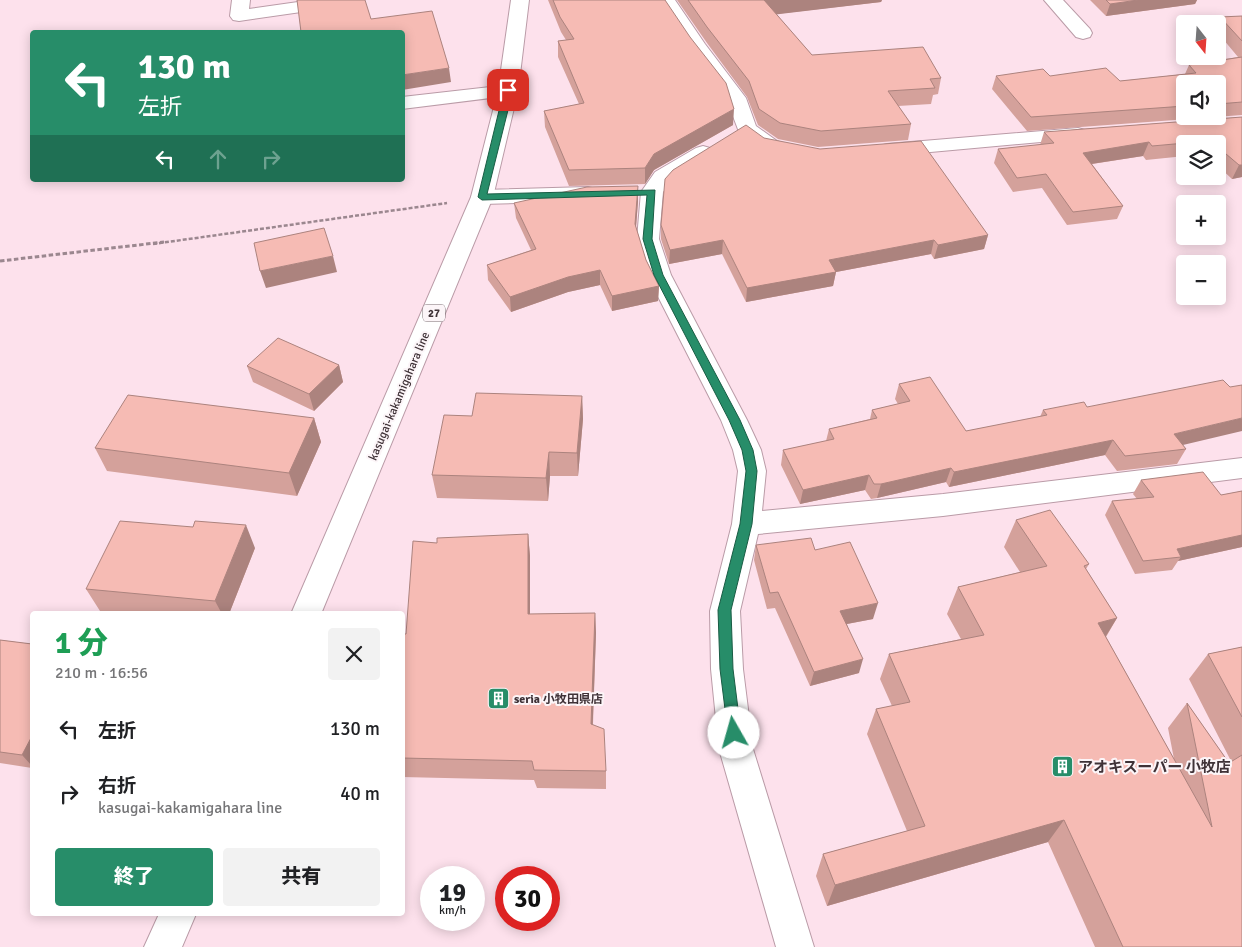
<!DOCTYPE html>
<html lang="ja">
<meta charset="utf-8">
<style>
body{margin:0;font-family:Signika,"Noto Sans JP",sans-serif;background:#f2f2f2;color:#202124;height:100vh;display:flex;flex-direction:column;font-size:19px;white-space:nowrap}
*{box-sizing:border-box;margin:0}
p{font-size:16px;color:#757577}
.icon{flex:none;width:28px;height:28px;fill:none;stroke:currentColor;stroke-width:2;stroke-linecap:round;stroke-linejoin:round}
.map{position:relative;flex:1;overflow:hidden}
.panel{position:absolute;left:30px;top:611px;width:375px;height:305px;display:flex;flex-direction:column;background:#fff;border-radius:5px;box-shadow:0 2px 12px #0003}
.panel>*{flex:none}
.top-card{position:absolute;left:30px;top:30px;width:375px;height:152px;border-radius:5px;box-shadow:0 2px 12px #0003;background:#278d69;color:#fff;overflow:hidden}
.needle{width:32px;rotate:163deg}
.controls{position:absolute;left:1176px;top:15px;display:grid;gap:10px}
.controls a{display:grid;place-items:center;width:50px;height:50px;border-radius:5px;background:#fff;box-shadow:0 2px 12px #0003;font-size:25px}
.speed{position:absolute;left:420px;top:866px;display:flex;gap:10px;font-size:25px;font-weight:700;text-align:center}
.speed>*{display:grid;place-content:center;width:65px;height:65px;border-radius:50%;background:#fff;box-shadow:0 2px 12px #0003;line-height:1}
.speed small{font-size:12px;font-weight:400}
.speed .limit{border:8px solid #d22;background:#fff;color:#111}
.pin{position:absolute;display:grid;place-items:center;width:42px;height:42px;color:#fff;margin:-21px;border-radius:10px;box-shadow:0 2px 8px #0006}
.me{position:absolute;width:55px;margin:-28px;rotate:353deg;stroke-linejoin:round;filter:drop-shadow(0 0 4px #0008)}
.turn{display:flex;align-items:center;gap:18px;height:105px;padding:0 25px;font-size:22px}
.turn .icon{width:65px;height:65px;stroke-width:2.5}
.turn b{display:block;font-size:35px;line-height:42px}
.lanes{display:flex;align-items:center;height:48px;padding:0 25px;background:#0003;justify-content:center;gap:25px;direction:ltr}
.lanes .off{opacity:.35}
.round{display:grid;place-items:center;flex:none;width:52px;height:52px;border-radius:5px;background:#f2f2f2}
.headline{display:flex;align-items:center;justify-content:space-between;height:85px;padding:0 25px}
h1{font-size:30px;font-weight:800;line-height:38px;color:#1e9e55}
.cta{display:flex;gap:10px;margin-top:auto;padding:10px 25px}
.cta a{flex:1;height:58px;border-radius:5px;background:#278d69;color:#fff;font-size:20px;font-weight:800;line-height:58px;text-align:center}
.cta a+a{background:#f2f2f2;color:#202124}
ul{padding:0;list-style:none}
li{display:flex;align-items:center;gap:15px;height:65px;padding:0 25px}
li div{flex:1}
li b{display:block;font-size:19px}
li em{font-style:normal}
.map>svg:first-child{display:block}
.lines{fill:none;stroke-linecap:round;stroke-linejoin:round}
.minor-casing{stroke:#ba9ba7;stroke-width:2}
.major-casing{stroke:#ba9ba7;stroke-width:2}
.path-far1{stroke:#9b878f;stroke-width:2.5;stroke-dasharray:4 2;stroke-linecap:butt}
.path{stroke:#9b878f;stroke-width:3;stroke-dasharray:4.5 2.5;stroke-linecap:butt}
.minor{fill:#fff;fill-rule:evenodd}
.major{fill:#fff;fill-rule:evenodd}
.wall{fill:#d4a19b;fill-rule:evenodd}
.shaded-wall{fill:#ac837e}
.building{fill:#f6bbb4;stroke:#ac837e}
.route{fill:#278d69;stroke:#195c44}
.labels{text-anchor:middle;stroke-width:4;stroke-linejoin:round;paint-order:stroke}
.shield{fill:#fcf5f8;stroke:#786c71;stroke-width:1}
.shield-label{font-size:11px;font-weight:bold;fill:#3f3237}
.street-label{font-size:12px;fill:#3f3237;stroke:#fcf5f8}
.poi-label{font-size:12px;font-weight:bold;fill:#3f3237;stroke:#fcf5f8;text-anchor:start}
.near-poi-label{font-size:15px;font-weight:bold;fill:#3f3237;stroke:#fcf5f8;text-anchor:start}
</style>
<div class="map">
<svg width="1242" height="947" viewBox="0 0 1242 947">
<rect width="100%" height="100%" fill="#fde1ec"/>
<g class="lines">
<defs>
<path id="minor" d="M232,0H250L249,9L312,0H359L356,4L350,5L239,21L233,20L230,16Z
M657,0H675L705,44L746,98L756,126L777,141L782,143L785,147L782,151L775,153L763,150L739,132L726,98L691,52Z
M1044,0H1063L1090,29L1092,33L1090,37L1083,39L1076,37Z
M508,85L515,87L518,91L515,95L402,109V97Z
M1078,128L1085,130L1088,134L1085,138L887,156L880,154L877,150L880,146L887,144Z
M703,146L710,148L713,152L710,156L671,182L663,192L659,239L671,275L747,420L761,450L766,471L762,511L943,494L1242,458V478L943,516L758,534L740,611L743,669L753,749L814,947H776L719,749L711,669L710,611L732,524L738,471L733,450L721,420L647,275L637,239L641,192L655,172L696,148Z
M588,187L596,189L599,194L596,199L588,201L482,204L474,202L471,197L474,192L482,190Z"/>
<path id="major" d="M511,0H529L518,91L493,197L321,614H291L471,197L498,91Z
M159,914H196L182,947H144Z"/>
</defs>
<use href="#minor" class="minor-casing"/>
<use href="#major" class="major-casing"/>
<path class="path-far1" d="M153,244L447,203"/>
<path class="path" d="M0,261L164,242"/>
<use href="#minor" class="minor"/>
<use href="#major" class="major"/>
</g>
<path class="wall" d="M548,0H665L733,125L654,170L645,184L569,186L545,127L544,111L579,104L558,57V41L566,40L561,32Z
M677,0H882L881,2L776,14L812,55L941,78L938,94L933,95L931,104L898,106L911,124L908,140L818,147L778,139L758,125L747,97L707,43Z
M1090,0H1197L1195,4L1106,16Z
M1242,16V115L1027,131L992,89L996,76H1050L1120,81L1185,74L1189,65L1238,57L1218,33V24L1220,17ZM1185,84H1218V116H1185Z
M1242,117V177L1232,179L1218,166V144H1185V156L1146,160L1143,156L1092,164L1123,206L1117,219L1067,225L1042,188L1013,192L994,163L998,149L1040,145L1044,132Z
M764,138L988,235L984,249L934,259L931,254L836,272L833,286L746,302L722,254L669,264L661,239V225Z
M638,201L636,227L646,260L659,286L658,301L612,311L600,285L568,292L511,312L488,280L487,265L531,250L516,218L514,203Z
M339,365L343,382L314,411L253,382L247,366Z
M899,384L966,431L1040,417L1043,410L1087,407L1183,445L1186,449L1177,464L1117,471L1105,455L949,487L946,482L877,498L871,499L865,490L800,504L781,465L783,450L826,441L829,429L870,419L872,410L898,404L895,399Z
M582,396L583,419L578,476H550L548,501L437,498L432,475L472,416Z
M314,418L321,442L297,496L107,471L95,448Z
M1141,480L1221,495L1242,491V547L1178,561L1172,570L1135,574L1105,515L1112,501L1137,499L1133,494Z
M1016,520L1089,564L1086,569L1117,618L1106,637L1174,759L1168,728L1187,703L1229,763L1231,761L1189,679L1208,654L1242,647V947H1095L1048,842L827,906L816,876L823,854L907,831L867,734L876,709L892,706L880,679L889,654L961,639L947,614L958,587L1020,572L1004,547Z
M528,534L530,556V614L595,613L596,633L593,724L606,771V789L537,788L534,780L402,777V634H406L437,543Z
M756,545L815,550L873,619L847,624L859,673L810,686L775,608L767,609L754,560Z
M255,548L229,614H133L100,611L86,589Z
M0,640L32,644V768L0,763Z"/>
<path class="shaded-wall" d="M764,0H882L881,2L763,16Z
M1138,0H1197L1195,4L1106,16L1110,4Z
M449,68L451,82L402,90V75Z
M734,109L733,125L654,170L645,184V168L654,154Z
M1149,142L1143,156L1078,166L1083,153Z
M1239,165H1242V177L1232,179Z
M638,186V201L635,240V224Z
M988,235L984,249L934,259L938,245Z
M723,240L722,254L669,264L670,250Z
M934,240L931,254L836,272L833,286L746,302L747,288L829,260Z
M333,256L337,272L266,288L260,271Z
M600,270V285L568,292L511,312L510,297L568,277Z
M659,286L658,301L612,311V296Z
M339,365L343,382L314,411L309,394Z
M582,396L583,419L578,476L577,453Z
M314,418L321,442L297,496L289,473Z
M1242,418V431L1166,449L1174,434Z
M1113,440L1105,455L949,487L954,472Z
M549,452L550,476L548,501L546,478Z
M951,468L946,482L877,498L881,484Z
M869,475L865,490L800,504L803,490Z
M246,525L255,548L229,614H222L215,601Z
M528,534L530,556V635L528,614Z
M1242,535V547L1178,561L1181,557L1177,549Z
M878,603L873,619L836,626L840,611Z
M595,613L596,633L592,743L591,724Z
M1117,618L1101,644L1098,623Z
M863,659L859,673L810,686L814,672Z
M32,736V766L22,755Z
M1064,820L1048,842L827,906L835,885Z"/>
<path class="building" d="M297,0H365L371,19L432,11L449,68L402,75V32H301Z
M553,0H665L690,37L726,83L734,109L654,154L645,168L569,170L544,111L584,103L558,41L574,39L560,17Z
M688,0H767H764L812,55L923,47L941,78L930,79L935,88L888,91L911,124L821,131L780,123L759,109L749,81L707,27Z
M1106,0H1138L1110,4Z
M1242,16V41L1220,17Z
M1242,57V102L1218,104V84H1185V106L1031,117L996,76L1043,69L1050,76L1106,68L1120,81L1196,73L1189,65Z
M1242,117V165H1239L1219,148H1218V144H1211L1208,141L1152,146L1149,142L1083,153L1123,206L1073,212L1046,174L1017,178L998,149L1054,143L1044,132Z
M746,125L764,138L820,149L921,141L988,235L938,245L934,240L829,260L836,272L747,288L723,240L670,250L661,225L665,179L673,170Z
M638,186L635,224L646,260L659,286L612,296L600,270L568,277L510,297L487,265L536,249L514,203L587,187Z
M324,228L333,256L260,271L254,243Z
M278,338L339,365L309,394L247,366Z
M930,377L966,431L1047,415L1043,410L1084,402L1087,407L1223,380L1230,387L1242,385V418L1174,434L1186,449L1125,456L1113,440L954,472L951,468L881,484H874L869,475L803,490L783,450L834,439L829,429L877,418L872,410L910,401L899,384Z
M476,393L582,396L577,453L549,452L546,478L432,475L444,415L472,416Z
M128,395L314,418L289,473L95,448Z
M1203,472L1221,495L1242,491V535L1177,549L1181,557L1143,561L1112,501L1154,497L1141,480Z
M1050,510L1089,564L1084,566L1117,618L1098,623L1212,827L1187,703L1229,763L1242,755V947H1123L1064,820L835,885L823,854L925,826L876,709L910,702L889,654L984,635L958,587L1047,566L1016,520Z
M120,521L193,527L195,521L246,525L215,601L86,589Z
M528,534V614L595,613L591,724L604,729L606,771L534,770L532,761L402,758V634H406L413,541L437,543V538Z
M811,538L815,550L850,542L878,603L840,611L863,659L814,672L778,592L770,593L756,545Z
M0,640L32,644V736L22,755L0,752Z
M1242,647V717L1208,654Z"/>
<path class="route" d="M508,88L513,90L487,194L655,190L652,239L663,275L740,420L753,450L757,471L752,524L731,610L733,669L741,733L739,737L734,739L730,737L728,733L720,669L718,610L740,524L746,471L742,450L729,420L654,275L643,239L647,195L482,200L478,197L504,90Z"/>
<defs>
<symbol id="building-square" viewBox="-11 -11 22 22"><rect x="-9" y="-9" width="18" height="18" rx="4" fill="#278d69" stroke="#fcf5f8"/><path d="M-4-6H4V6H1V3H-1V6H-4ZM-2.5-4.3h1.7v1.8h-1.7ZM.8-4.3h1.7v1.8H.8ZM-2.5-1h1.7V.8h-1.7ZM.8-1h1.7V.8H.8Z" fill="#fff"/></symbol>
</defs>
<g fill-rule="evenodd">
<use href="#building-square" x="486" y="686" width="25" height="25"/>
<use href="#building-square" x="1050" y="754" width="25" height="25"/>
</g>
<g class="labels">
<rect class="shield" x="423" y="304.5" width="22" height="17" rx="4"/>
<g class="shield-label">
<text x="434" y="317">27</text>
</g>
<g class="street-label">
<text transform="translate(399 396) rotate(-67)" y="4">kasugai-kakamigahara line</text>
</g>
<g class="poi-label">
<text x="514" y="703">seria 小牧田県店</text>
</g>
<g class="near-poi-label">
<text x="1078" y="772">アオキスーパー 小牧店</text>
</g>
</g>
</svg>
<div class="controls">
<a><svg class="needle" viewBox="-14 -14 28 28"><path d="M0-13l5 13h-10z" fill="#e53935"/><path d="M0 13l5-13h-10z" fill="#757577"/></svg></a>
<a><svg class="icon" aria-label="sound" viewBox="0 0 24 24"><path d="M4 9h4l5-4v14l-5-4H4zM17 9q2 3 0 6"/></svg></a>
<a><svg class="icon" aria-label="layers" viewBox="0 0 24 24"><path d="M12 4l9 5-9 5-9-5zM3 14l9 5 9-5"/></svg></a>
<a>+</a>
<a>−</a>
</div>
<div class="speed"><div>19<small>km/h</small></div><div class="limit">30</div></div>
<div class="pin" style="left:508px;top:90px;background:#d93025"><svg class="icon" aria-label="arrive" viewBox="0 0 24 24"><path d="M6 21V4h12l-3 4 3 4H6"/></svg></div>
<svg class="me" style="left:734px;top:733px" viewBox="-20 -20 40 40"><circle r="19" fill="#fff"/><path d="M0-13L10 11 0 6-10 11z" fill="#278d69"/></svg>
<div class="top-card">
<div class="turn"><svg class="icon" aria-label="left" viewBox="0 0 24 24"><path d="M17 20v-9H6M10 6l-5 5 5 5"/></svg><div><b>130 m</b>左折</div></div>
<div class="lanes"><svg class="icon" aria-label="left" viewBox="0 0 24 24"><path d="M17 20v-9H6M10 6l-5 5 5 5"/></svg><svg class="icon off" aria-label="ahead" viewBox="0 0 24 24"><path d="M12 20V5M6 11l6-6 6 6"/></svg><svg class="icon off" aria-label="right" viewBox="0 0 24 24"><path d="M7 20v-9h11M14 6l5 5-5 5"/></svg></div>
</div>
<section class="panel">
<div class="headline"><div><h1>1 分</h1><p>210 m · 16:56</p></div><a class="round"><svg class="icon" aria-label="close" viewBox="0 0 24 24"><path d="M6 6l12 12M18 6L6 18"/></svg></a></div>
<ul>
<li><svg class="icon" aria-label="left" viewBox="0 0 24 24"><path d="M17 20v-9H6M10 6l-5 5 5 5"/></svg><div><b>左折</b></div><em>130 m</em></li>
<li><svg class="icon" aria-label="right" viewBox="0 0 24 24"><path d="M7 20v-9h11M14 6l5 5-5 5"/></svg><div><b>右折</b><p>kasugai-kakamigahara line</p></div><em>40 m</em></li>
</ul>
<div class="cta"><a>終了</a><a>共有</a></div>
</section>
</div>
